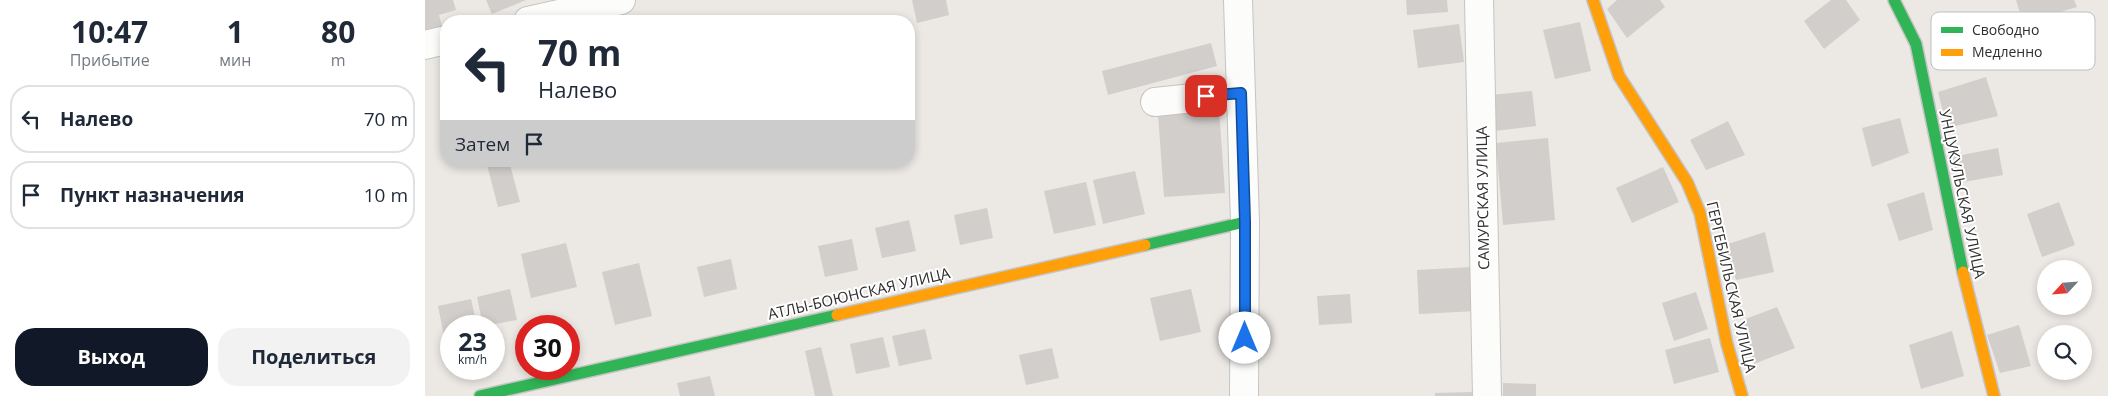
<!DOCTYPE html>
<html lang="ru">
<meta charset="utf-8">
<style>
body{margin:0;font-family:"Open Sans",sans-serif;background:#f2f2f3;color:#1f2937;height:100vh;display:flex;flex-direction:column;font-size:19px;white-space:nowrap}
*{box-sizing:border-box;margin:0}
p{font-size:16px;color:#747a83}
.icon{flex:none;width:28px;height:28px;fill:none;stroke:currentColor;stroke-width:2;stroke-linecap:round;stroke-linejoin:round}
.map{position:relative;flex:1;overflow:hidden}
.side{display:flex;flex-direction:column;background:#fff;width:425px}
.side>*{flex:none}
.guide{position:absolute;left:15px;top:15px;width:475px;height:152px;border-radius:20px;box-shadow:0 2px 8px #0003;background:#fff;color:#1f2937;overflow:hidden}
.needle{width:32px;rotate:244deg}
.controls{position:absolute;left:1612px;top:260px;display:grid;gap:10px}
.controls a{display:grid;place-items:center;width:55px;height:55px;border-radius:50%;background:#fff;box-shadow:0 2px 8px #0003;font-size:25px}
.speed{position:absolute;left:15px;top:315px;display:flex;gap:10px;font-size:25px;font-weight:700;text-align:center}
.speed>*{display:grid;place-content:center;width:65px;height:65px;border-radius:50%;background:#fff;box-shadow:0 2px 8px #0003;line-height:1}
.speed small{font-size:12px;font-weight:400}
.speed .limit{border:8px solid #d22;background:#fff;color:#111}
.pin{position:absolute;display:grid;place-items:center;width:42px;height:42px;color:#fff;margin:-21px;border-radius:10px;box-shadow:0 2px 8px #0006}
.me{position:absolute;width:55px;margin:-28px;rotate:0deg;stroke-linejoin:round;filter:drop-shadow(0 0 4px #0008)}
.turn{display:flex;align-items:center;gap:18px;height:105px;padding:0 15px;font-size:22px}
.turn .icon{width:65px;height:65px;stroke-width:2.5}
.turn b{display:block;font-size:35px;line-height:42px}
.then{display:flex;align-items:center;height:48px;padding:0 15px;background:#0003;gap:10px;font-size:19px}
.eta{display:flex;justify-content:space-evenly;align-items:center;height:85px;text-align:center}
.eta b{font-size:30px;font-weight:700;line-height:35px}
.button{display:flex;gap:10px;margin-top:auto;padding:10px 15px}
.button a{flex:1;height:58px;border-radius:20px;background:#111827;color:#fff;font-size:20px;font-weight:700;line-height:58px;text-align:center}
.button a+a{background:#f2f2f3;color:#1f2937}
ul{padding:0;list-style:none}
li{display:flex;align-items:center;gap:15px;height:68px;margin:0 10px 8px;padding:0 5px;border:2px solid #e0e1e3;border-radius:20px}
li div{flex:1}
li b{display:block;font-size:19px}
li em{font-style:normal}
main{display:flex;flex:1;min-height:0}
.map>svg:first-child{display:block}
.building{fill:#d1cecb}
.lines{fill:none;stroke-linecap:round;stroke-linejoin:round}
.street-casing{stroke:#c5c4c5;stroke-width:30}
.fast-casing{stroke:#c5c4c5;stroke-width:14}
.slow-casing{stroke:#c5c4c5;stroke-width:14}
.street{stroke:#fcfcfb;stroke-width:28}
.fast{stroke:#30b455;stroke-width:11}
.slow{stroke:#ff9f0a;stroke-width:11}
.route-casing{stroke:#114b97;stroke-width:12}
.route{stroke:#1a73e8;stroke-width:9}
.labels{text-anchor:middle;stroke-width:4;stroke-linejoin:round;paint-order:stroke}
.street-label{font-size:15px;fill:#2e2e2e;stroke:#fff}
.key{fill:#fff;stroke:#c0c0c0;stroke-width:1}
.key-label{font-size:14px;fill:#2e2e2e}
</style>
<main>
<section class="side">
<div class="eta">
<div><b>10:47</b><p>Прибытие</p></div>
<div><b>1</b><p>мин</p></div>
<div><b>80</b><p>m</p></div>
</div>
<ul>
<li><svg class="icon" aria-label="left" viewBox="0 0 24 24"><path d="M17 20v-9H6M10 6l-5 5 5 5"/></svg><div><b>Налево</b></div><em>70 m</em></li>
<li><svg class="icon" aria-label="arrive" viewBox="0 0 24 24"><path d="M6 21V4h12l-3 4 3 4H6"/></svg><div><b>Пункт назначения</b></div><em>10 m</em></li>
</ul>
<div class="button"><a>Выход</a><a>Поделиться</a></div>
</section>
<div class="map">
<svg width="1683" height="396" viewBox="0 0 1683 396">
<rect width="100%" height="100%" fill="#ece8e4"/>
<path class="building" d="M0,0H28L31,10L14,15L18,30L0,35Z
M61,0H101L67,14Z
M487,0H521L524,15L492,23Z
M981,0H1022L1023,12L982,15Z
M1192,0H1235L1240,7L1202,38L1182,9Z
M1406,0H1421L1435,20L1399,49L1379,21Z
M1591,0H1649L1652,7L1598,23Z
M350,15L351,21H327V20Z
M1155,22L1166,71L1130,79L1118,30Z
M1034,24L1039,62L993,68L988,30Z
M786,43L792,66L683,95L677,71Z
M1561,77L1573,116L1522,128L1513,92Z
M1107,91L1111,126L1070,131L1066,95Z
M794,109L800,193L739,197L733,114Z
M1475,118L1484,153L1447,167L1437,128Z
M1303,121L1320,155L1281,170L1265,140Z
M1123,138L1130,220L1078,225L1071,143Z
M1573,148L1578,175L1533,183L1527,157Z
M61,161H84L95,202L73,207Z
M1238,167L1254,202L1207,223L1191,188Z
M710,171L720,214L678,224L668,180Z
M661,182L671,225L629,234L619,191Z
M1499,192L1508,230L1474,241L1462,204Z
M1634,202L1650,245L1617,257L1602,214Z
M562,208L568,238L535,245L529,215Z
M484,220L491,251L457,258L450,228Z
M1340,232L1349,272L1311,280L1300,245Z
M427,239L433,270L400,277L393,246Z
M141,243L152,287L106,298L96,254Z
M306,259L312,289L279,297L272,267Z
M214,263L227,316L190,325L177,272Z
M1048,267L1051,311L994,314L992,270Z
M85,289L92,320L58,326L52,297Z
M766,289L776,332L735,341L725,298Z
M1271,292L1283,329L1249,341L1237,303Z
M925,294L927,323L894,325L892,296Z
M46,299L52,326H26V335L19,336L13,306Z
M1352,307L1370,348L1329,364L1318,320Z
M1594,325L1606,366L1575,373L1562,335Z
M500,329L507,359L474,366L467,336Z
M1527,331L1539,376L1496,389L1484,345Z
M458,337L465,367L431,374L425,344Z
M1285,338L1294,372L1249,384L1240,350Z
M396,347L408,396H390L380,351Z
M627,348L634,378L601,385L594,355Z
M285,376L290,396H255L252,383Z
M1078,383L1111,384V396H1078Z
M1047,392V396H1010V393Z"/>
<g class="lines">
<defs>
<path id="street" d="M813,0L820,222L819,396
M1054,0L1062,396
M103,21L196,0
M0,45L21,40
M730,102L816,93"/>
<path id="fast" d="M1469,0L1491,44L1538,272
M720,245L820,222
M55,396L412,315"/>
<path id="slow" d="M1168,0L1194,76L1262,182L1275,213L1302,344L1317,396
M1538,272L1569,396
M412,315L720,245"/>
</defs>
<use href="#street" class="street-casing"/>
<use href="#fast" class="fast-casing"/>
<use href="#slow" class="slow-casing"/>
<use href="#street" class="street"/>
<use href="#fast" class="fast"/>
<use href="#slow" class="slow"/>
</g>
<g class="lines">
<defs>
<path id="route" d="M781,96L816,93L820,222V338"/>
</defs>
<use href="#route" class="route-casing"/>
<use href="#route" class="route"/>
</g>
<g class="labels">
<g class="street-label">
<text transform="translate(1537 194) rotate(78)" y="5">УНЦУКУЛЬСКАЯ УЛИЦА</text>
<text transform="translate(1058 198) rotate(-91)" y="5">САМУРСКАЯ УЛИЦА</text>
<text transform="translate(1306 287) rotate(77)" y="5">ГЕРГЕБИЛЬСКАЯ УЛИЦА</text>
<text transform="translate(434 294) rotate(-13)" y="5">АТЛЫ-БОЮНСКАЯ УЛИЦА</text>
</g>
</g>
<rect x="1506" y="12" width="164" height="58" rx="8" class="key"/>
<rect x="1516" y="27" width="22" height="6" fill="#30b455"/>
<rect x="1516" y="49" width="22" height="7" fill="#ff9f0a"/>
<g class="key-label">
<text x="1547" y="35">Свободно</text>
<text x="1547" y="57">Медленно</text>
</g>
</svg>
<div class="controls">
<a><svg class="needle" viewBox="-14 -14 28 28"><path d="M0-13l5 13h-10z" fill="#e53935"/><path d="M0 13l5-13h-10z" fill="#747a83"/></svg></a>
<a><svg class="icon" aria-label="search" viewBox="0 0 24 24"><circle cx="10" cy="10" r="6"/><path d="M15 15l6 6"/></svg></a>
</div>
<div class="speed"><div>23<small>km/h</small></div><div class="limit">30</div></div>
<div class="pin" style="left:781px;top:96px;background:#d93025"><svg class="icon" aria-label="arrive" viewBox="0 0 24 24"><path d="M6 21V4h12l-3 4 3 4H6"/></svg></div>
<svg class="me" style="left:820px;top:338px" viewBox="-20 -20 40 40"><circle r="19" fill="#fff"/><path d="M0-13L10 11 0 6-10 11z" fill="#1a73e8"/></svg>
<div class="guide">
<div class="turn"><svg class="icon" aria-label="left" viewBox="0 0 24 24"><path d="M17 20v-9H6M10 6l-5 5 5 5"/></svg><div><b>70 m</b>Налево</div></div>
<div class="then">Затем<svg class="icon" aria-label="arrive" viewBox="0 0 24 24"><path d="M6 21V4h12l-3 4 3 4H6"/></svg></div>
</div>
</div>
</main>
